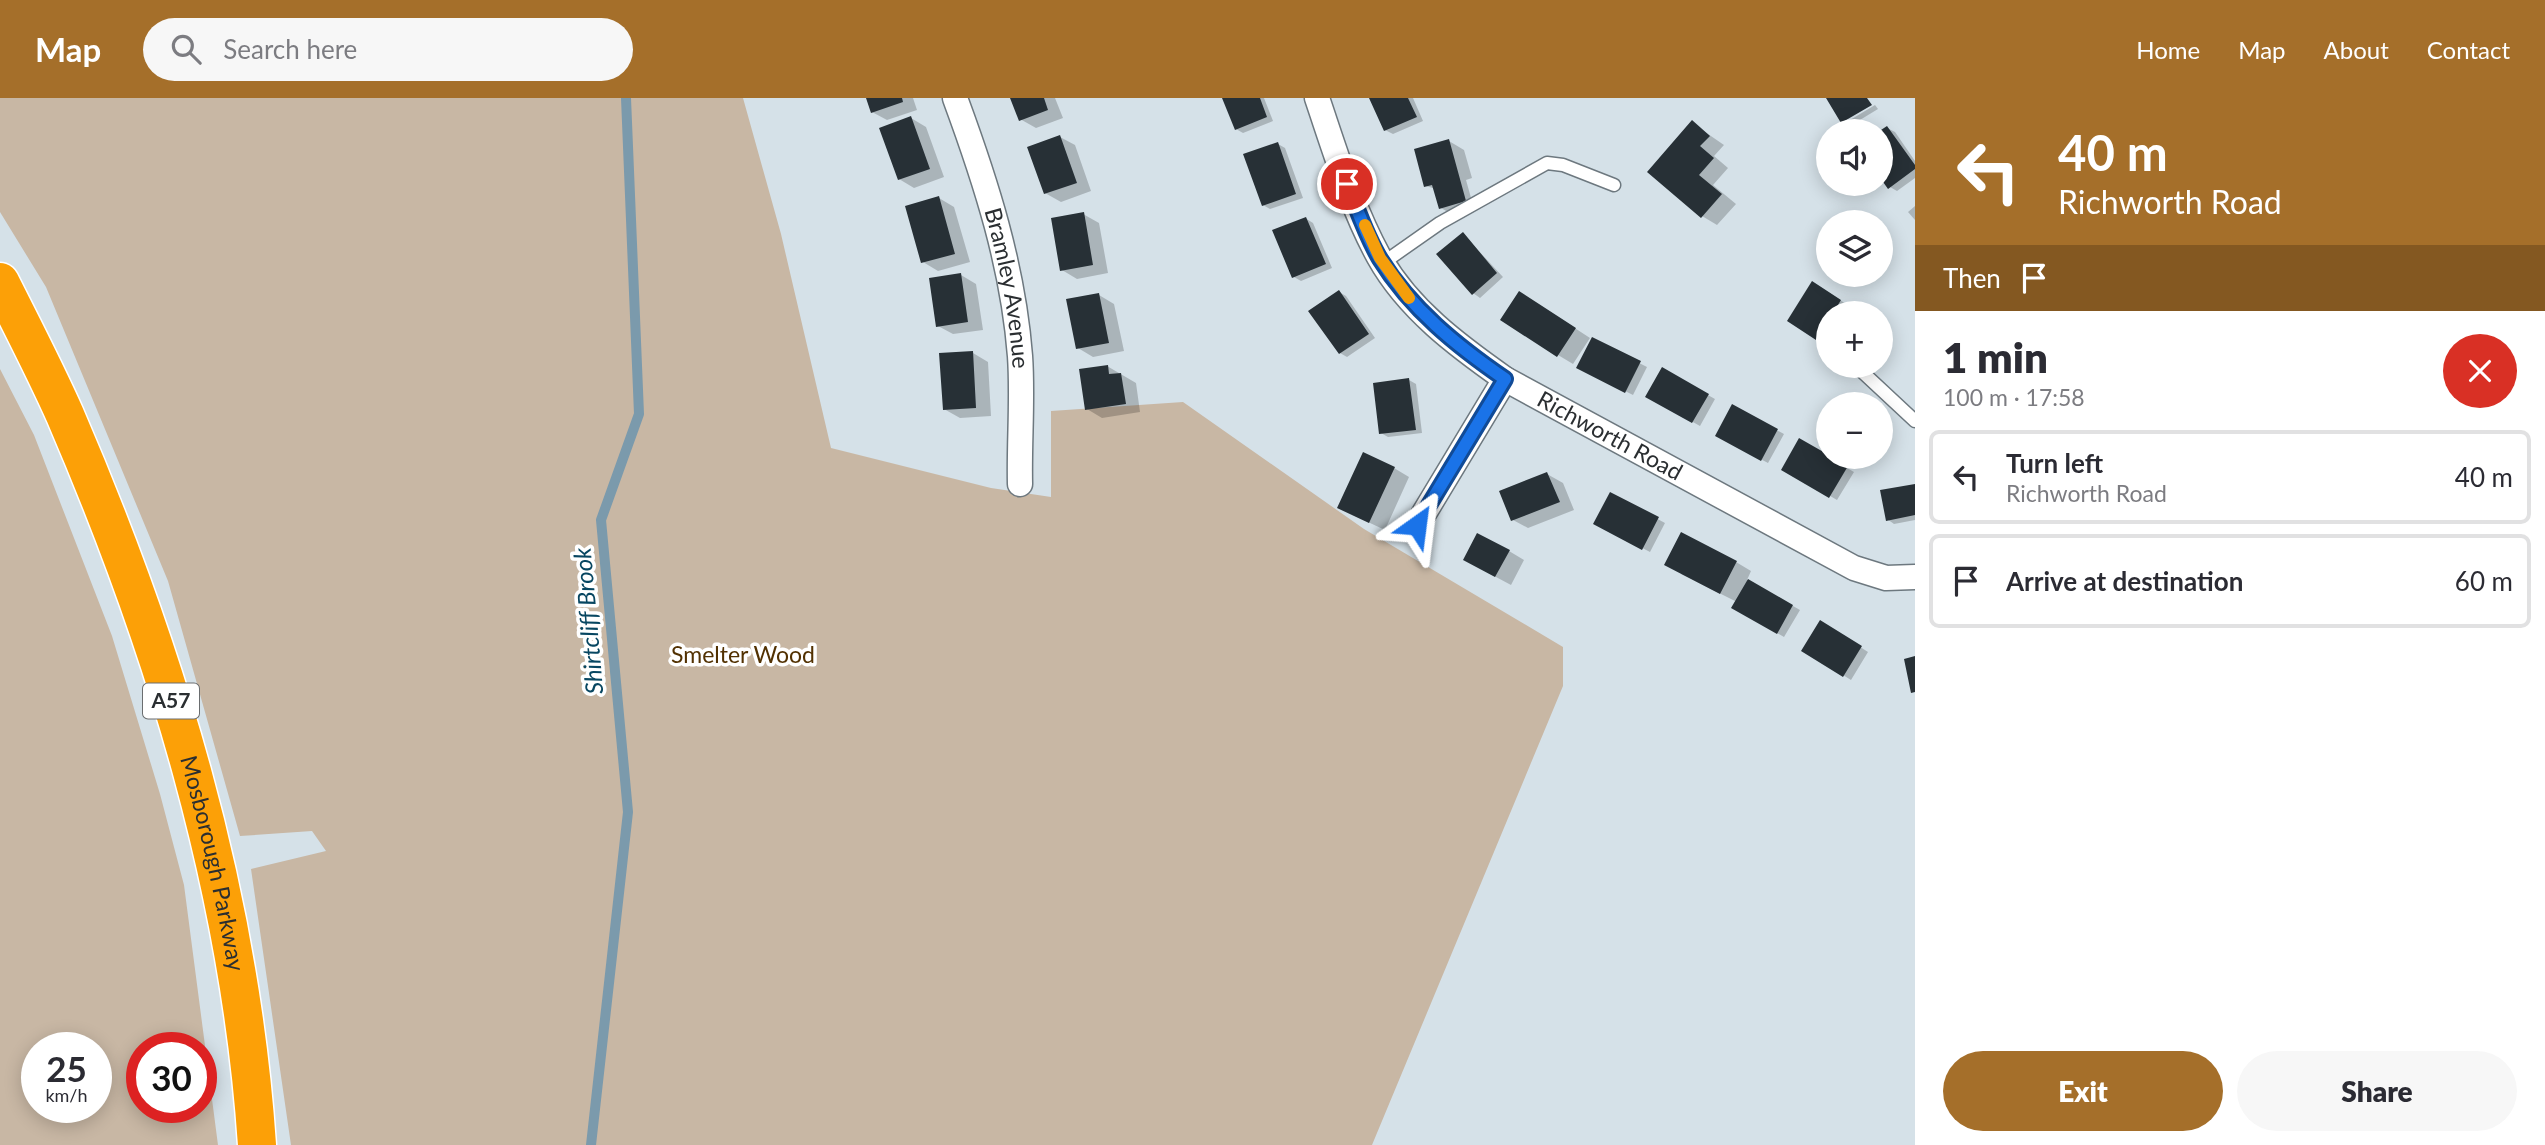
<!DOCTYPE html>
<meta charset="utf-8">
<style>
body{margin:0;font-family:Lato,sans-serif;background:#f7f7f7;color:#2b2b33;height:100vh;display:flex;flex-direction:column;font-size:26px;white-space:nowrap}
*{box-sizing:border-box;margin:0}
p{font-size:23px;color:#7c7c81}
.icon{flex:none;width:38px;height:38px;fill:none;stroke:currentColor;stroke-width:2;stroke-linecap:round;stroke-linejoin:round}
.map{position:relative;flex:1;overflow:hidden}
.panel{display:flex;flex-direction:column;background:#fff;width:630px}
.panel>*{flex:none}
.guide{background:#a56f2a;color:#fff;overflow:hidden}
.tools{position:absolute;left:1816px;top:21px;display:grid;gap:14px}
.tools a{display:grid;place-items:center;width:77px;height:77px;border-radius:50%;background:#fff;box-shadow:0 4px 18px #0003;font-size:35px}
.speed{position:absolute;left:21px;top:934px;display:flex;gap:14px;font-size:35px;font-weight:700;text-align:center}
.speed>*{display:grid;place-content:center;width:91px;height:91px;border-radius:50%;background:#fff;box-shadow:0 4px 18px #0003;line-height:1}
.speed small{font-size:18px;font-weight:400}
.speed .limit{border:10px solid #d22;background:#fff;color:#111}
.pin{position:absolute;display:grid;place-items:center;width:60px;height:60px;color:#fff;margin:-30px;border:4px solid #fff;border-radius:50%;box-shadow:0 2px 7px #0007}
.me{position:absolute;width:77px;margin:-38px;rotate:31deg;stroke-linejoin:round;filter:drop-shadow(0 0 5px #0008)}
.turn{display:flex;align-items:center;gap:24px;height:147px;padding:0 28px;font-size:32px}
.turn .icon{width:91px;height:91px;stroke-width:2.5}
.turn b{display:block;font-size:49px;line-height:60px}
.then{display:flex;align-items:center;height:66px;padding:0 28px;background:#0003;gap:14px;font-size:26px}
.round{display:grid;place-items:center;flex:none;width:74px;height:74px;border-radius:37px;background:#f7f7f7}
.summary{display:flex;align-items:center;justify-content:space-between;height:119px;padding:0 28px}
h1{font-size:42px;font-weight:800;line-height:52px}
.primary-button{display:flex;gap:14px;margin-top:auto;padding:14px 28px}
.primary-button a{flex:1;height:80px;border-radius:42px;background:#a56f2a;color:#fff;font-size:28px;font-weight:800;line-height:80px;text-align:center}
.primary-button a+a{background:#f7f7f7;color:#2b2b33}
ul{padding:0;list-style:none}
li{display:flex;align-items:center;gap:21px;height:94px;margin:0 14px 10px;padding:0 14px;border:4px solid #e1e1e2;border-radius:10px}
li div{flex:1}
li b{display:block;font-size:26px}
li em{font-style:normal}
header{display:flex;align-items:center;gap:42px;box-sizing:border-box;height:98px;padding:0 35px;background:#a56f2a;color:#fff}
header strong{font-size:33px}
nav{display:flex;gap:38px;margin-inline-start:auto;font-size:24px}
.search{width:490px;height:63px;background:#f7f7f7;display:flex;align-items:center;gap:18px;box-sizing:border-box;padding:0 24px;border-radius:38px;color:#7c7c81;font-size:26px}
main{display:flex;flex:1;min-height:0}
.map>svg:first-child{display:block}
.green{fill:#c8b7a4;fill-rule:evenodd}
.shadow{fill:#0003}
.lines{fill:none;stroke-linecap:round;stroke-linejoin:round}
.stream{stroke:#7b9aac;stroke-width:10}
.building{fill:#273036}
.lane-casing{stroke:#6d787f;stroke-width:15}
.street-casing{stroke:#6d787f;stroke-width:27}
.highway-casing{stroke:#fff;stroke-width:41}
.lane{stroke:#fff;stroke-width:12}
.street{stroke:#fff;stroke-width:24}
.highway{stroke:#fca007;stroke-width:38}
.route-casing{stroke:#114b97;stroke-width:18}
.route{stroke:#1a73e8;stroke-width:12}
.slow{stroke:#f59e0b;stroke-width:12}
.labels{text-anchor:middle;stroke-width:7;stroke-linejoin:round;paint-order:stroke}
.shield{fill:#fff;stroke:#6a6d6f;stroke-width:2}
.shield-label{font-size:21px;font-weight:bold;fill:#2a2e31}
.street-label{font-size:23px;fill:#2a2e31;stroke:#fff}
.park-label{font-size:23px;fill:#523102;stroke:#fff}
.water-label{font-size:24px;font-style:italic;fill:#074661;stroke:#fff}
</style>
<header>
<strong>Map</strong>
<div class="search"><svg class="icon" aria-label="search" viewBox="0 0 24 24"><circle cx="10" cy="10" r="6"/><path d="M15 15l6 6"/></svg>Search here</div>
<nav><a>Home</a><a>Map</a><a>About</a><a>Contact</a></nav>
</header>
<main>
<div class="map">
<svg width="1915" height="1047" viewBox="0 0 1915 1047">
<rect width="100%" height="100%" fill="#d5e1e8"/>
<path class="green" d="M0,0H743L781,136L831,350L991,390L1051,399V313L1183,304L1364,431L1563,549V588L1372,1047H291L251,771L326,753L312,733L240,738L168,483L46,189L0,114Z
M0,271L34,337L112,538L160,696L184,787L218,1047H0ZM96,950V1010H37V950ZM201,950V1010H142V950Z"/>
<path class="shadow" d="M868,0H913L917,12L887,22L872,14Z
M1012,0H1055L1063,20L1036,30L1020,21Z
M1224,0H1264L1273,23L1243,35L1236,31Z
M1371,0H1413L1423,23L1393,36L1385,32Z
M1875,7L1878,11L1850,28L1845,25Z
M911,20L926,29L944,79L914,90L899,81Z
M1692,25L1724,47L1714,58L1728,70L1713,87L1736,106L1717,127L1702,118Z
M1887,30L1895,34L1915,63V80L1897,93L1890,89Z
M1060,39L1075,47L1091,93L1061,104L1045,95Z
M1449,43L1464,52L1472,80L1466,82L1473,107L1448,114L1441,110L1436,91L1426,88Z
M1278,46L1285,50L1303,100L1270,111L1263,107Z
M939,100L954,109L970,164L938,173L923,164Z
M1915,108V122L1908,114Z
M1083,116L1099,125L1108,175L1077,181L1062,172Z
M1305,120L1313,125L1332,170L1301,183L1294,179Z
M1463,136L1503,179L1480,200L1473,195Z
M961,177L976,186L983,232L953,236L938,228Z
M1339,194L1346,198L1375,240L1347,259L1340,255Z
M1828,194L1855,212L1853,215H1829V248L1817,241Z
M1099,197L1114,206L1124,253L1093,259L1078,250Z
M1535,204L1590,240L1573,266L1558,257Z
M1592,241L1647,269L1633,297L1585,273Z
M973,255L988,264L991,318L960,320L944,311Z
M1107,268L1136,285L1140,314L1102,320L1087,311Z
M1663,272L1715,301L1700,328L1648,299Z
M1409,282L1416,286L1422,335L1388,339L1381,335Z
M1733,309L1784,336L1768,365L1717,338Z
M1800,343L1854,374L1837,402L1784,371Z
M1394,370L1409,379L1385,432L1355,418Z
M1547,376L1563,385L1574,412L1528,430L1513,422Z
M1915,388V422L1894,426L1887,421Z
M1611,396L1665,425L1650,454L1596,426Z
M1509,453L1524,462L1511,487L1481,471Z
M1736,464L1751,473L1747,482L1800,512L1784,539L1733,510L1737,504L1681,476Z
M1821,524L1868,554L1851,582L1803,552Z"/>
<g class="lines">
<path class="stream" d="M591,1047L628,714L601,422L639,316L626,0"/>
</g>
<path class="building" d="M866,0H902L903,4L871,15Z
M1010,0H1044L1048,12L1019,23Z
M1222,0H1260L1267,19L1235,32Z
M1369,0H1408L1417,19L1384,33Z
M1826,0H1867L1872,7L1841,25Z
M911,18L930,71L898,82L879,30Z
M1692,22L1710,38L1700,48L1714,60L1699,77L1722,96L1701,120L1647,74Z
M1887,28L1915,67V71L1888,91L1881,81V32Z
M1060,37L1077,85L1044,96L1027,49Z
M1449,41L1466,103L1439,111L1432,87L1424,89L1414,51Z
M1278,44L1296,96L1262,108L1243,56Z
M939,98L955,156L921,165L905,108Z
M1084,114L1093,167L1060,173L1051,120Z
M1306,119L1326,166L1292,180L1272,132Z
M1463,134L1497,175L1472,197L1436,156Z
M961,175L968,224L936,229L929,180Z
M1812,183L1841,202L1833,215H1829V222L1816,242L1787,223Z
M1339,192L1369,236L1339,256L1308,213Z
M1519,193L1576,230L1557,259L1500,222Z
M1099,195L1109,245L1076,251L1066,201Z
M1592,239L1641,263L1625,295L1576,270Z
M973,253L976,310L943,312L939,255Z
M1108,267L1109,276L1121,275L1126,306L1085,312L1079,271Z
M1662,269L1709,296L1692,325L1645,299Z
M1409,280L1416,332L1379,336L1373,285Z
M1732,306L1778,331L1761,363L1715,338Z
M1799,340L1848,368L1829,400L1781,372Z
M1363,354L1395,369L1369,425L1337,410Z
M1547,374L1560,404L1511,423L1499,393Z
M1915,386V417L1886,423L1880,392Z
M1610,394L1659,419L1642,452L1593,426Z
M1681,434L1737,463L1720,496L1664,467Z
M1477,435L1510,452L1495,479L1463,462Z
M1748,481L1793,507L1777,536L1731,510Z
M1820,522L1862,548L1843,579L1801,553Z
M1915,558V594L1911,595L1904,561Z"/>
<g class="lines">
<defs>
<path id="lane" d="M1383,165L1440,125L1547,65L1563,67L1614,87
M1856,268L1915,323"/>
<g id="street">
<path id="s1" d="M955,0C986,84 1013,168 1020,258C1023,300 1019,344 1020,386"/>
<path id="s2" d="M1317,0C1335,53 1352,110 1379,159C1408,211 1458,248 1505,281L1854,470L1886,480L1915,479"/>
<path d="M1417,427L1505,281"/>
</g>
<g id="highway">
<path id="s3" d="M0,184C22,228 45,272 65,317C165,549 240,794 257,1047"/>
</g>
</defs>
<use href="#lane" class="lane-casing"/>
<use href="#street" class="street-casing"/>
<use href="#highway" class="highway-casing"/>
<use href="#lane" class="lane"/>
<use href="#street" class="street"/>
<use href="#highway" class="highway"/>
</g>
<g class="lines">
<defs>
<path id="route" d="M1347,86C1357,110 1366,138 1380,161C1411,211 1457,248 1505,281L1417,427"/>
</defs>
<use href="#route" class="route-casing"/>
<use href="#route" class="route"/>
<path class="slow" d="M1365,127L1380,160L1409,200"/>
</g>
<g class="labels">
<rect class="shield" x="143" y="585.5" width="56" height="35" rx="5"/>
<g class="shield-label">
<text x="171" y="610">A57</text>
</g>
<g class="street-label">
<text dy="8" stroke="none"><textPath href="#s1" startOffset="198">Bramley Avenue</textPath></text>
<text dy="8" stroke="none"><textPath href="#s2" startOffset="467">Richworth Road</textPath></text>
<text dy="8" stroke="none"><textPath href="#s3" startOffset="621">Mosborough Parkway</textPath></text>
</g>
<g class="park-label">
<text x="743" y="565">Smelter Wood</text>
</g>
<g class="water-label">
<text transform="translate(589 523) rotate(-95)" y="8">Shirtcliff Brook</text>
</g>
</g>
</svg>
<div class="tools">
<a><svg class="icon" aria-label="sound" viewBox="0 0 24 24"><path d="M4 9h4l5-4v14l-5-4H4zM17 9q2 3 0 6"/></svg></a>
<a><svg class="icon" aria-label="layers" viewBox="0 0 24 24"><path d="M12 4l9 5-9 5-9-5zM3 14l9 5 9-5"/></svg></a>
<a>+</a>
<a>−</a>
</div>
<div class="speed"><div>25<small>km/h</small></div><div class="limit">30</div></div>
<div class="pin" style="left:1347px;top:86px;background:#d93025"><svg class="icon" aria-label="arrive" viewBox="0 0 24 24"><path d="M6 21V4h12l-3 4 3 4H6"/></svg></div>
<svg class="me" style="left:1417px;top:427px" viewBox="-20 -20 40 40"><path d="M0-17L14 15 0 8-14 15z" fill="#1a73e8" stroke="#fff" stroke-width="4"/></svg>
</div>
<section class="panel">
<div class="guide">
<div class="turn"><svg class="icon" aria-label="left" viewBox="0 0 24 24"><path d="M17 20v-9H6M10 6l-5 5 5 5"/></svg><div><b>40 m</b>Richworth Road</div></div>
<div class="then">Then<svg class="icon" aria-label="arrive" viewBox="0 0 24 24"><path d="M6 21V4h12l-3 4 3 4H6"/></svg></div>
</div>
<div class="summary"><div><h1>1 min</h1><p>100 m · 17:58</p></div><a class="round" style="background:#d93025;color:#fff"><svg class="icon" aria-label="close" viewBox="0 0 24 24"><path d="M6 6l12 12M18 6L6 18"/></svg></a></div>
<ul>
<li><svg class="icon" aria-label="left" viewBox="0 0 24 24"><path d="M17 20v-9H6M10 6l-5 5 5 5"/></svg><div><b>Turn left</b><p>Richworth Road</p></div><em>40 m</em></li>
<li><svg class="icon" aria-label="arrive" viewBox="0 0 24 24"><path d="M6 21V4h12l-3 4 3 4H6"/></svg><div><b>Arrive at destination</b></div><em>60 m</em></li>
</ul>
<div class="primary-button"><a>Exit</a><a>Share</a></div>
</section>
</main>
